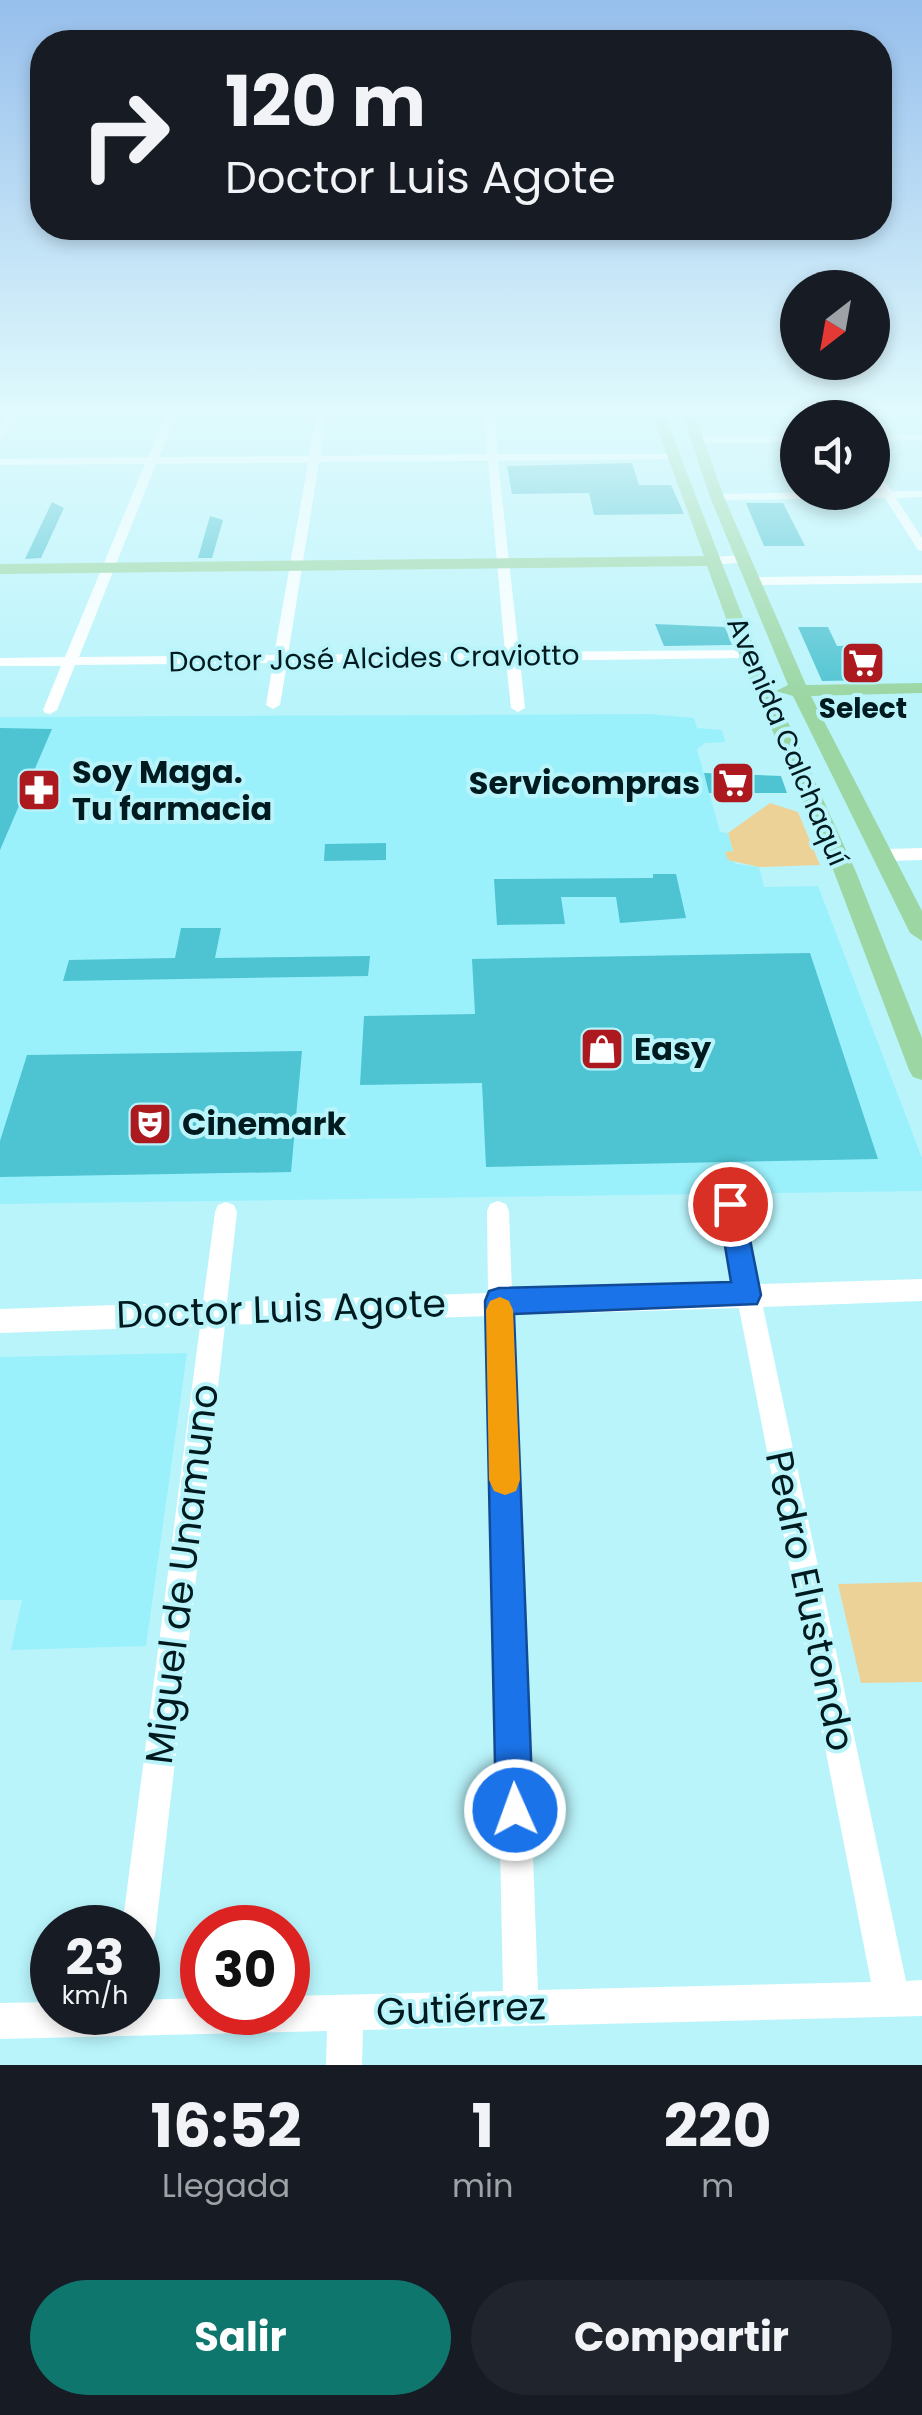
<!DOCTYPE html>
<html lang="es">
<meta charset="utf-8">
<style>
body{margin:0;font-family:Poppins,sans-serif;background:#20242c;color:#f1f3f6;height:100vh;display:flex;flex-direction:column;font-size:38px;white-space:nowrap}
*{box-sizing:border-box;margin:0}
p{font-size:32px;color:#9ea1a6}
.icon{flex:none;width:55px;height:55px;fill:none;stroke:currentColor;stroke-width:2;stroke-linecap:round;stroke-linejoin:round}
.map{position:relative;height:2065px;overflow:hidden}
.details{display:flex;flex-direction:column;background:#171b24;flex:1}
.details>*{flex:none}
.guide{position:absolute;left:30px;top:30px;width:862px;height:210px;border-radius:40px;box-shadow:0 5px 15px #0003;background:#171b24;color:#f1f3f6;overflow:hidden}
.needle{width:65px;rotate:211deg}
.tools{position:absolute;left:780px;top:270px;display:grid;gap:20px}
.tools a{display:grid;place-items:center;width:110px;height:110px;border-radius:50%;background:#171b24;box-shadow:0 5px 15px #0003;font-size:50px}
.speed{position:absolute;left:30px;top:1905px;display:flex;gap:20px;font-size:50px;font-weight:700;text-align:center}
.speed>*{display:grid;place-content:center;width:130px;height:130px;border-radius:50%;background:#171b24;box-shadow:0 5px 15px #0003;line-height:1}
.speed small{font-size:25px;font-weight:400}
.speed .limit{border:15px solid #d22;background:#fff;color:#111}
.pin{position:absolute;display:grid;place-items:center;width:85px;height:85px;color:#fff;margin:-42px;border:5px solid #fff;border-radius:50%;box-shadow:0 2px 10px #0007}
.me{position:absolute;width:110px;margin:-55px;rotate:358deg;stroke-linejoin:round;filter:drop-shadow(0 0 8px #0008)}
.turn{display:flex;align-items:center;gap:35px;height:210px;padding:0 30px;font-size:45px}
.turn .icon{width:130px;height:130px;stroke-width:2.5}
.turn b{display:block;font-size:70px;line-height:85px}
.eta{display:flex;justify-content:space-evenly;align-items:center;height:170px;text-align:center}
.eta b{font-size:60px;font-weight:700;line-height:70px}
.primary-button{display:flex;gap:20px;margin-top:auto;padding:20px 30px}
.primary-button a{flex:1;height:115px;border-radius:60px;background:#0f766e;color:#fff;font-size:40px;font-weight:700;line-height:115px;text-align:center}
.primary-button a+a{background:#20242c;color:#f1f3f6}
.map>svg:first-child{display:block}
.built{fill:#9af1fc}
.green{fill:#edd298}
.building{fill:#4ec3d1}
.lines{fill:none;stroke-linecap:round;stroke-linejoin:round}
.minor{fill:#fff;fill-rule:evenodd}
.major{fill:#9bd6a3;fill-rule:evenodd}
.route{fill:#1a73e8;stroke:#114b97;stroke-width:2.5}
.slow{fill:#f59e0b}
.labels{text-anchor:middle;stroke-width:8;stroke-linejoin:round;paint-order:stroke}
.far-street-label{font-size:28px;fill:#001b1f;stroke:#b9f4fb}
.far-poi-label{font-size:28px;font-weight:bold;fill:#001b1f;stroke:#b9f4fb}
.poi-label{font-size:32px;font-weight:bold;fill:#001b1f;stroke:#b9f4fb;text-anchor:start}
.near-street-label{font-size:38px;fill:#001b1f;stroke:#b9f4fb}
</style>
<div class="map">
<svg width="922" height="2065" viewBox="0 0 922 2065">
<rect width="100%" height="100%" fill="#b9f4fb"/>
<path class="built" d="M650,714L694,718L697,728L722,730L725,742L705,743L697,749L720,832L728,833L733,852H726L736,864L759,867L764,887L818,886L922,1158V1191L0,1204V717Z
M187,1353L146,1646L11,1650L22,1600H0V1357Z"/>
<path class="green" d="M770,803L798,812L820,865L759,867L728,860L725,852L733,851L728,833Z
M922,1582V1682L861,1683L838,1584Z"/>
<path class="building" d="M632,463L639,485H671L684,514L594,515L589,493L512,494L507,466Z
M52,502L64,508L41,558L25,559Z
M746,503H783L805,546H764Z
M210,516L223,520L212,558H198Z
M655,624L725,627L732,645L664,646Z
M798,627H828L837,646L865,645L877,669H865L871,680L822,681Z
M0,728L52,729L0,850Z
M704,773L781,776L787,793H709Z
M386,843V860L324,861L325,844Z
M653,874H676L686,918L620,923L616,897H561L565,924L497,925L494,879L653,878Z
M181,928H221L215,958L370,956L368,976L63,981L69,960L175,958Z
M810,953L878,1159L486,1167L482,1083L360,1085L364,1016L475,1014L472,959Z
M302,1051L291,1172L0,1177V1141L27,1055Z"/>
<g class="lines">
<path class="minor" d="M11,411H21L0,440V429Z
M167,411H177L159,457L309,456L317,411H327L320,456L487,454L483,411H493L498,454H678V458L674,459L498,461L519,652L748,650L755,654L748,658L520,661L525,708L518,712L511,708L506,661L287,663L280,705L273,709L266,705L273,663L75,665L57,710L50,714L45,713L43,710L61,666H0V658L65,657L145,464L0,465V459L148,457ZM488,461L505,652L288,655L319,462ZM308,463L274,655L79,657L156,464Z
M922,434V440L872,441V435Z
M798,436V442L698,443L693,440L698,437Z
M872,466L892,491H922V497L896,498L922,538V551L918,550L885,498L717,500L711,497L717,494L881,491L872,478Z
M744,555L748,556V562L712,565L706,561L712,557Z
M922,575V583L754,585L748,581L754,577Z
M922,848V860L888,861L879,855L888,849Z
M730,1194L738,1197L741,1204L758,1284L922,1279V1301L763,1307L906,1981L922,1980V2016L363,2030L362,2065H326L327,2031L0,2039V2003L52,2002V2012H138V2000L202,1998V2012H288V1996L503,1991L489,1316L225,1325L155,1936L150,1948L138,1953V1928H122L200,1326L0,1333V1309L203,1302L215,1212L218,1205L226,1202L234,1205L237,1212L227,1302L488,1293L487,1211L490,1204L498,1201L506,1204L509,1211L512,1292L734,1285L719,1204L722,1197ZM739,1308L871,1982L538,1990L513,1315Z"/>
<path class="major" d="M651,411H663L757,654L856,872L922,1038V1080L913,1077L909,1070L834,872L739,654L707,566L0,574V564L704,556Z
M681,411H693L724,497L806,685L922,683V693L811,696L922,911V941L910,933L793,696L776,691L788,685L710,497Z"/>
</g>
<linearGradient id="sky" x2="0" y2="1"><stop stop-color="#97bfec"/><stop offset="0.59" stop-color="#e0fafd"/><stop offset="1" stop-color="#e0fafd" stop-opacity="0"/></linearGradient>
<rect width="922" height="700" fill="url(#sky)"/>
<path class="route" d="M730,1192L740,1195L743,1204L761,1295L757,1304L514,1314L533,1810L528,1823L515,1828L502,1823L496,1810L485,1301L489,1291L499,1288L731,1282L718,1204L721,1195Z"/>
<path class="slow" d="M500,1297L509,1301L513,1310L520,1480L516,1491L505,1495L494,1491L489,1480L486,1310L490,1301Z"/>
<defs>
<symbol id="supermarket-square" viewBox="-11 -11 22 22"><rect x="-9" y="-9" width="18" height="18" rx="4" fill="#ac191e" stroke="#b9f4fb"/><path d="M-6-5.5h2.5l.6 2H6L4.5 2H-2.5L-4.4-4H-6ZM-1.5 3.2a1.3 1.3 0 1 0 .1 0ZM3 3.2a1.3 1.3 0 1 0 .1 0Z" fill="#fff"/></symbol>
<symbol id="pharmacy-square" viewBox="-11 -11 22 22"><rect x="-9" y="-9" width="18" height="18" rx="4" fill="#ac191e" stroke="#b9f4fb"/><path d="M-2-6h4v4h4v4h-4v4h-4v-4h-4v-4h4Z" fill="#fff"/></symbol>
<symbol id="shop-square" viewBox="-11 -11 22 22"><rect x="-9" y="-9" width="18" height="18" rx="4" fill="#ac191e" stroke="#b9f4fb"/><path d="M-5-2.5h2.3a2.7 3.5 0 0 1 5.4 0H5L5.5 6h-11ZM-1.5-2.5h3a1.5 2.3 0 0 0-3 0Z" fill="#fff"/></symbol>
<symbol id="theatre-square" viewBox="-11 -11 22 22"><rect x="-9" y="-9" width="18" height="18" rx="4" fill="#ac191e" stroke="#b9f4fb"/><path d="M-5-5.5Q0-4 5-5.5V0Q5 5 0 6Q-5 5-5 0ZM-3.3-2.5H-1v1.5H-3.3ZM1-2.5H3.3v1.5H1ZM-2.8 1Q0 5.5 2.8 1Z" fill="#fff"/></symbol>
</defs>
<g fill-rule="evenodd">
<use href="#supermarket-square" x="838" y="638" width="50" height="50"/>
<use href="#supermarket-square" x="708" y="758" width="50" height="50"/>
<use href="#pharmacy-square" x="14" y="765" width="50" height="50"/>
<use href="#shop-square" x="577" y="1024" width="50" height="50"/>
<use href="#theatre-square" x="125" y="1099" width="50" height="50"/>
</g>
<g class="labels">
<g class="far-street-label">
<text transform="translate(374 658) rotate(-1)" y="10">Doctor José Alcides Craviotto</text>
<text transform="translate(788 741) rotate(67)" y="10">Avenida Calchaquí</text>
</g>
<g class="far-poi-label">
<text x="863" y="718">Select</text>
</g>
<g class="poi-label">
<text x="72" y="783">Soy Maga.<tspan x="72" dy="37">Tu farmacia</tspan></text>
<text x="700" y="794" text-anchor="end">Servicompras</text>
<text x="634" y="1060">Easy</text>
<text x="182" y="1135">Cinemark</text>
</g>
<g class="near-street-label">
<text transform="translate(281 1309) rotate(-2)" y="13">Doctor Luis Agote</text>
<text transform="translate(182 1574) rotate(-83)" y="13">Miguel de Unamuno</text>
<text transform="translate(810 1601) rotate(78)" y="13">Pedro Elustondo</text>
<text transform="translate(461 2009) rotate(-2)" y="13">Gutiérrez</text>
</g>
</g>
</svg>
<div class="tools">
<a><svg class="needle" viewBox="-14 -14 28 28"><path d="M0-13l5 13h-10z" fill="#e53935"/><path d="M0 13l5-13h-10z" fill="#9ea1a6"/></svg></a>
<a><svg class="icon" aria-label="sound" viewBox="0 0 24 24"><path d="M4 9h4l5-4v14l-5-4H4zM17 9q2 3 0 6"/></svg></a>
</div>
<div class="speed"><div>23<small>km/h</small></div><div class="limit">30</div></div>
<div class="pin" style="left:730px;top:1204px;background:#d93025"><svg class="icon" aria-label="arrive" viewBox="0 0 24 24"><path d="M6 21V4h12l-3 4 3 4H6"/></svg></div>
<svg class="me" style="left:515px;top:1810px" viewBox="-20 -20 40 40"><circle r="17" fill="#1a73e8" stroke="#fff" stroke-width="3"/><path d="M0-11L8 9 0 5-8 9z" fill="#fff"/></svg>
<div class="guide">
<div class="turn"><svg class="icon" aria-label="right" viewBox="0 0 24 24"><path d="M7 20v-9h11M14 6l5 5-5 5"/></svg><div><b>120 m</b>Doctor Luis Agote</div></div>
</div>
</div>
<section class="details">
<div class="eta">
<div><b>16:52</b><p>Llegada</p></div>
<div><b>1</b><p>min</p></div>
<div><b>220</b><p>m</p></div>
</div>
<div class="primary-button"><a>Salir</a><a>Compartir</a></div>
</section>
